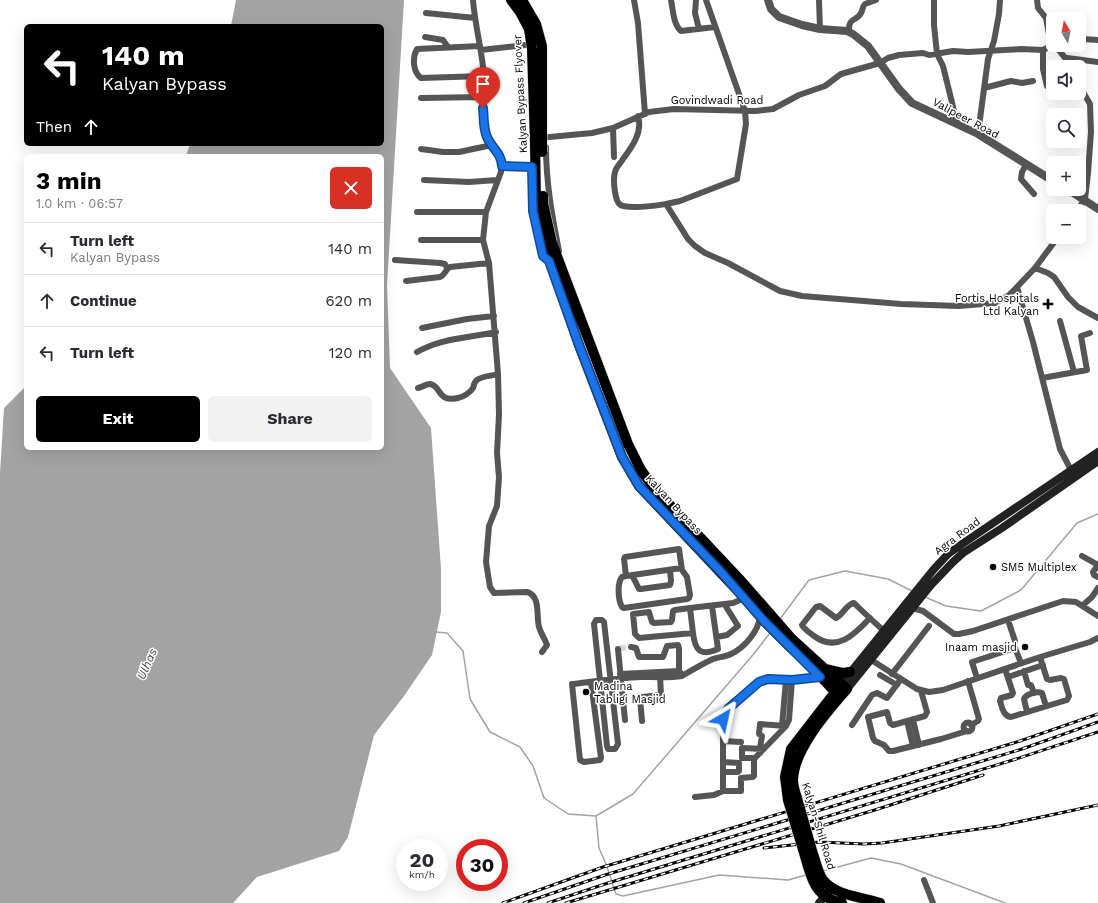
<!DOCTYPE html>
<meta charset="utf-8">
<style>
body{margin:0;font-family:"Work Sans",sans-serif;background:#f2f2f3;color:#2b2b33;height:100vh;display:flex;flex-direction:column;font-size:15px;white-space:nowrap}
*{box-sizing:border-box;margin:0}
p{font-size:13px;color:#7c7c81}
.icon{flex:none;width:22px;height:22px;fill:none;stroke:currentColor;stroke-width:2;stroke-linecap:round;stroke-linejoin:round}
.map{position:relative;flex:1;overflow:hidden}
.side{position:absolute;left:24px;top:154px;width:360px;height:296px;display:flex;flex-direction:column;background:#fff;border-radius:6px;box-shadow:0 4px 16px #0002}
.side>*{flex:none}
.guide{position:absolute;left:24px;top:24px;width:360px;height:122px;border-radius:6px;box-shadow:0 4px 16px #0002;background:#000;color:#fff;overflow:hidden}
.needle{width:26px;rotate:350deg}
.tools{position:absolute;left:1046px;top:12px;display:grid;gap:8px}
.tools a{display:grid;place-items:center;width:40px;height:40px;border-radius:6px;background:#fff;box-shadow:0 4px 16px #0002;font-size:20px}
.speed{position:absolute;left:396px;top:839px;display:flex;gap:8px;font-size:20px;font-weight:700;text-align:center}
.speed>*{display:grid;place-content:center;width:52px;height:52px;border-radius:50%;background:#fff;box-shadow:0 4px 16px #0002;line-height:1}
.speed small{font-size:10px;font-weight:400}
.speed .limit{border:6px solid #d22;background:#fff;color:#111}
.pin{position:absolute;display:grid;place-items:center;width:34px;height:34px;color:#fff;margin:-41px -17px;border-radius:50% 50% 50% 0;rotate:-45deg;box-shadow:0 0 4px #0007}
.pin .icon{rotate:45deg}
.me{position:absolute;width:44px;margin:-22px;rotate:36deg;stroke-linejoin:round;filter:drop-shadow(0 0 3px #0008)}
.turn{display:flex;align-items:center;gap:14px;height:84px;padding:0 12px;font-size:18px}
.turn .icon{width:52px;height:52px;stroke-width:2.5}
.turn b{display:block;font-size:28px;line-height:34px}
.then{display:flex;align-items:center;height:38px;padding:0 12px;background:#0003;gap:8px;font-size:15px}
.round{display:grid;place-items:center;flex:none;width:42px;height:42px;border-radius:6px;background:#f2f2f3}
.summary{display:flex;align-items:center;justify-content:space-between;height:68px;padding:0 12px}
h1{font-size:24px;font-weight:700;line-height:30px;color:#000}
.cta{display:flex;gap:8px;margin-top:auto;padding:8px 12px}
.cta a{flex:1;height:46px;border-radius:6px;background:#000;color:#fff;font-size:16px;font-weight:700;line-height:46px;text-align:center}
.cta a+a{background:#f2f2f3;color:#2b2b33}
ul{padding:0;list-style:none}
li{display:flex;align-items:center;gap:12px;height:52px;padding:0 12px;border-top:1px solid #e1e1e2}
li div{flex:1}
li b{display:block;font-size:15px}
li em{font-style:normal}
.map>svg:first-child{display:block}
.water{fill:#a3a3a3}
.lines{fill:none;stroke-linecap:round;stroke-linejoin:round}
.stream{stroke:#a3a3a3;stroke-width:1.5}
.minor-tunnel{stroke:#d9d9d9;stroke-width:6;stroke-dasharray:6 3;stroke-linecap:butt}
.primary-casing{stroke:#dbdbdb;stroke-width:11}
.minor{stroke:#555;stroke-width:6}
.tertiary{stroke:#555;stroke-width:8}
.secondary{stroke:#222;stroke-width:8}
.primary{stroke:#000;stroke-width:10}
.rail-casing{stroke:#000;stroke-width:3}
.rail{stroke:#fff;stroke-width:1.5;stroke-dasharray:4.5;stroke-linecap:butt}
.primary-bridge-casing{stroke:#dbdbdb;stroke-width:11;stroke-linecap:butt}
.primary-bridge{stroke:#000;stroke-width:10}
.route-casing{stroke:#114b97;stroke-width:10}
.route{stroke:#1a73e8;stroke-width:7}
.poi-dot{fill:#000;stroke:#fff;stroke-width:1.5}
.labels{text-anchor:middle;stroke-width:3;stroke-linejoin:round;paint-order:stroke}
.street-label{font-size:11px;fill:#000;stroke:#fff}
.poi-label{font-size:11px;fill:#000;stroke:#fff;text-anchor:end}
.water-label{font-size:12px;font-style:italic;fill:#444;stroke:#fff}
</style>
<div class="map">
<svg width="1098" height="903" viewBox="0 0 1098 903">
<rect width="100%" height="100%" fill="#fff"/>
<path class="water" d="M236,0H404L387,285L390,368L431,428L441,569V612L432,655L404,696L374,735L348,837L339,851L257,877L233,903H0V473L4,408L26,386V448H382V156H186L190,144H382V26H231Z"/>
<g class="lines">
<path class="stream" d="M925,597L946,606L981,611L1021,590L1077,523L1098,514
M780,619L809,580L845,571L888,579L912,591
M436,632L447,633L463,651L470,699L490,732L520,747L533,766L544,798L568,814L596,816L633,794L752,656L770,633
M596,816L599,848L606,864L616,894L623,896L719,875L788,880L806,875
M823,871L871,858L901,864L1005,903"/>
<path class="minor-tunnel" d="M620,648L631,647"/>
<defs>
<path id="primary" d="M552,243L628,444L641,470L653,487L743,583L792,639L847,689C827,712 794,749 793,780C793,786 795,792 797,798
M545,246L579,345L622,457L639,486L738,591L764,621L788,645L810,665L840,697
M826,669L843,673L850,672
M788,800L785,777L791,749L839,687
M813,854C816,862 818,873 823,880C837,897 861,896 880,903
M805,856C811,879 816,898 842,903"/>
</defs>
<use href="#primary" class="primary-casing"/>
<path class="minor" d="M473,0C475,26 482,50 484,76C485,93 482,111 485,128C488,142 499,148 501,160C502,164 501,169 501,172L486,212L483,240L489,263L498,374L499,414L497,453L499,477L497,506L489,526L486,562L490,587L494,593L527,592C541,596 536,616 539,627C541,634 545,639 547,645L542,652
M634,0L638,23L645,114
M671,0C673,9 673,24 681,31L715,27
M696,0L695,13L699,29
M706,0L745,111L746,124L737,179L680,201L666,204L688,239L695,246L705,253L728,263L780,291L802,296L901,304L959,306L995,303L1008,296L1017,287
M819,0L820,29
M934,0V25L937,54L943,66L957,123
M1037,0L1038,8L1046,18L1051,45
M426,13L475,18
M849,32C848,16 857,22 861,13C863,10 862,7 865,4L876,0
M1079,36L1082,39L1098,40
M425,37L443,40L448,47
M1055,45C1060,53 1067,58 1071,67
M480,46L417,49C412,58 413,72 421,78L484,76
M481,50L525,45
M1043,50V69L1047,86
M1067,58L1098,62
M984,88L1011,81L1022,83L1033,81
M421,98L483,97
M638,116C643,132 632,147 623,159C621,163 616,167 615,172C613,179 614,205 623,206C636,209 653,206 666,204
M613,128L614,157
M978,134L988,59L994,41L999,14L1000,0
M539,138L592,133L613,128L649,112L674,109L756,111L773,109L799,95L825,86L841,74L880,63L888,58L899,55L923,53L929,55L953,51L968,52L1021,49L1043,50L1053,45
M546,147C546,182 552,216 559,251
M421,149L443,152H459L492,145
M1026,165L1022,172L1021,179L1034,194
M502,166L532,167
M424,180L469,182L497,180
M1077,211L1085,199L1088,173L1091,132L1090,104L1079,85
M417,212H486
M1058,237L1035,268L1017,287L1033,342L1060,449L1071,470
M421,240H483
M395,260L440,263L445,264L447,268
M1035,268L1048,273L1054,277L1068,297L1078,307L1098,318
M406,281L440,277C445,275 445,270 450,267L489,263
M1060,321L1074,372
M422,328L467,319L494,316
M417,352C441,338 469,338 496,332
M1042,378L1087,370L1081,336L1090,333
M418,388C422,387 426,384 430,384C441,385 437,403 458,398C463,397 470,393 473,388C474,385 474,382 477,380C482,376 492,376 498,374
M1082,556L1098,565
M1098,565L1093,572L1094,575L1098,577
M632,575L639,589H641L670,585L671,581L670,570
M626,576L622,577C617,583 618,600 622,607L624,608L687,599L689,598L690,595L687,577L682,570L679,549L625,557L624,559L626,576L681,568
M1083,605L1092,597L1098,588
M690,608L675,610L673,611L672,620L671,622L654,623L652,622L649,612L633,614L635,634L639,638L693,633L690,608L733,603L745,598
M912,608L923,611L954,634H959L973,631L1063,601L1076,602L1098,616
M870,618C855,634 837,653 814,636C810,633 805,630 802,625L816,607L820,606L836,618C843,615 845,606 853,603H854C864,613 874,622 884,631
M596,620H602L604,622L618,744L615,749H608L607,746L594,624Z
M1008,620L1015,641
M693,633C695,650 700,657 718,649L712,606
M717,637L727,635L738,626L725,605
M631,647L636,648L639,657H663L667,646L678,645L679,648V671
M618,649L625,720
M868,658L917,689L929,692L943,690L1040,657L1090,642L1098,638
M1005,669L1013,693L1012,695L1001,698L1000,701C1002,707 1003,716 1011,717L1067,700L1069,696L1064,679L1061,678L1050,680L1047,679L1040,657
M1024,671L1028,685H1031L1034,693
M620,674L679,671L681,673
M892,674L929,626
M880,675L897,685
M1008,677L1043,665
M977,678L972,662L1015,648L1021,663
M968,681L979,719L978,721L971,725
M591,682L601,758L600,760L584,762L580,760L572,684H574C596,681 619,678 642,677C655,677 670,678 682,676C692,670 702,664 713,659C718,657 725,657 731,654C744,648 759,631 760,616
M921,691L927,712L925,716L893,725L890,723L887,712L868,717L873,738L875,741L884,745L889,751H893L941,739L967,731
M1027,712L1024,699C1026,694 1037,691 1042,693L1046,706
M913,720L919,745
M642,721L640,698L642,697L661,695L660,676
M907,721L913,746
M963.5 727a4.5 4.5 0 1 1 9 0a4.5 4.5 0 1 1-9 0Z
M852,725L872,695L877,693L887,698L901,679
M782,726L786,680
M723,741L741,742
M760,748L762,736L759,734L760,724L786,726
M754,759L786,726L789,720L792,680
M723,762L739,763V771L738,772H723
M723,791V719L724,714L729,708L759,682L768,679L792,680L820,677
M695,797L714,795L723,791H741V778L753,777L754,776V759L752,758H742V748L763,749
M924,880L933,903"/>
<path class="tertiary" d="M768,0L771,9L779,17L802,25L820,29L847,31L853,34L868,46L899,89L912,103L978,134L1053,181
M1067,189L1098,209"/>
<path class="secondary" d="M841,684L934,569L948,554L962,544L1098,452
M847,689L931,585L953,562L963,553L1002,528L1098,461
M819,903L829,891"/>
<use href="#primary" class="primary"/>
<defs>
<path id="rail" d="M764,848L819,842L864,844L882,843L999,826L1098,805
M503,903L603,867L1020,741L1098,714
M524,903L605,875L1022,749L1098,722
M548,903L608,883L1013,760L1098,732
M566,903L878,809L983,775"/>
</defs>
<use href="#rail" class="rail-casing"/>
<use href="#rail" class="rail"/>
<defs>
<path id="primary-bridge" d="M511,0L520,12L529,29L532,49L535,143L536,204L545,246
M522,0L536,24L542,46V152
M543,196V203L552,243
M797,798L813,854
M788,800L805,856"/>
</defs>
<use href="#primary-bridge" class="primary-bridge-casing"/>
<use href="#primary-bridge" class="primary-bridge"/>
</g>
<g class="lines">
<defs>
<path id="route" d="M483,108C484,117 483,128 487,137C492,149 501,152 502,166L532,167L533,211L543,256L549,261L579,345L622,457L639,486L721,572L764,621L820,677L792,680L768,679L759,682L729,708L724,714L723,719"/>
</defs>
<use href="#route" class="route-casing"/>
<use href="#route" class="route"/>
</g>
<g class="poi-dot">
<path d="M1046 298h4v4h4v4h-4v4h-4v-4h-4v-4h4z"/>
<circle cx="993" cy="567" r="4"/>
<circle cx="1025" cy="647" r="4"/>
<circle cx="586" cy="692" r="4"/>
</g>
<g class="labels">
<g class="street-label">
<text transform="translate(520 94) rotate(-93)" y="4">Kalyan Bypass Flyover</text>
<text x="717" y="104">Govindwadi Road</text>
<text transform="translate(966 118) rotate(28)" y="4">Valipeer Road</text>
<text transform="translate(674 504) rotate(47)" y="4">Kalyan Bypass</text>
<text transform="translate(957 536) rotate(-37)" y="4">Agra Road</text>
<text transform="translate(819 826) rotate(73)" y="4">Kalyan-Shil Road</text>
</g>
<g class="poi-label">
<text x="1039" y="302">Fortis Hospitals<tspan x="1039" dy="13">Ltd Kalyan</tspan></text>
<text x="1001" y="571" text-anchor="start">SM5 Multiplex</text>
<text x="1017" y="651">Inaam masjid</text>
<text x="594" y="690" text-anchor="start">Madina<tspan x="594" dy="13">Tabligi Masjid</tspan></text>
</g>
<g class="water-label">
<text transform="translate(147 664) rotate(-66)" y="4">Ulhas</text>
</g>
</g>
</svg>
<div class="tools">
<a><svg class="needle" viewBox="-14 -14 28 28"><path d="M0-13l5 13h-10z" fill="#e53935"/><path d="M0 13l5-13h-10z" fill="#7c7c81"/></svg></a>
<a><svg class="icon" aria-label="sound" viewBox="0 0 24 24"><path d="M4 9h4l5-4v14l-5-4H4zM17 9q2 3 0 6"/></svg></a>
<a><svg class="icon" aria-label="search" viewBox="0 0 24 24"><circle cx="10" cy="10" r="6"/><path d="M15 15l6 6"/></svg></a>
<a>+</a>
<a>−</a>
</div>
<div class="speed"><div>20<small>km/h</small></div><div class="limit">30</div></div>
<div class="pin" style="left:483px;top:108px;background:#d93025"><svg class="icon" aria-label="arrive" viewBox="0 0 24 24"><path d="M6 21V4h12l-3 4 3 4H6"/></svg></div>
<svg class="me" style="left:723px;top:719px" viewBox="-20 -20 40 40"><path d="M0-17L14 15 0 8-14 15z" fill="#1a73e8" stroke="#fff" stroke-width="4"/></svg>
<div class="guide">
<div class="turn"><svg class="icon" aria-label="left" viewBox="0 0 24 24"><path d="M17 20v-9H6M10 6l-5 5 5 5"/></svg><div><b>140 m</b>Kalyan Bypass</div></div>
<div class="then">Then<svg class="icon" aria-label="ahead" viewBox="0 0 24 24"><path d="M12 20V5M6 11l6-6 6 6"/></svg></div>
</div>
<section class="side">
<div class="summary"><div><h1>3 min</h1><p>1.0 km · 06:57</p></div><a class="round" style="background:#d93025;color:#fff"><svg class="icon" aria-label="close" viewBox="0 0 24 24"><path d="M6 6l12 12M18 6L6 18"/></svg></a></div>
<ul>
<li><svg class="icon" aria-label="left" viewBox="0 0 24 24"><path d="M17 20v-9H6M10 6l-5 5 5 5"/></svg><div><b>Turn left</b><p>Kalyan Bypass</p></div><em>140 m</em></li>
<li><svg class="icon" aria-label="ahead" viewBox="0 0 24 24"><path d="M12 20V5M6 11l6-6 6 6"/></svg><div><b>Continue</b></div><em>620 m</em></li>
<li><svg class="icon" aria-label="left" viewBox="0 0 24 24"><path d="M17 20v-9H6M10 6l-5 5 5 5"/></svg><div><b>Turn left</b></div><em>120 m</em></li>
</ul>
<div class="cta"><a>Exit</a><a>Share</a></div>
</section>
</div>
